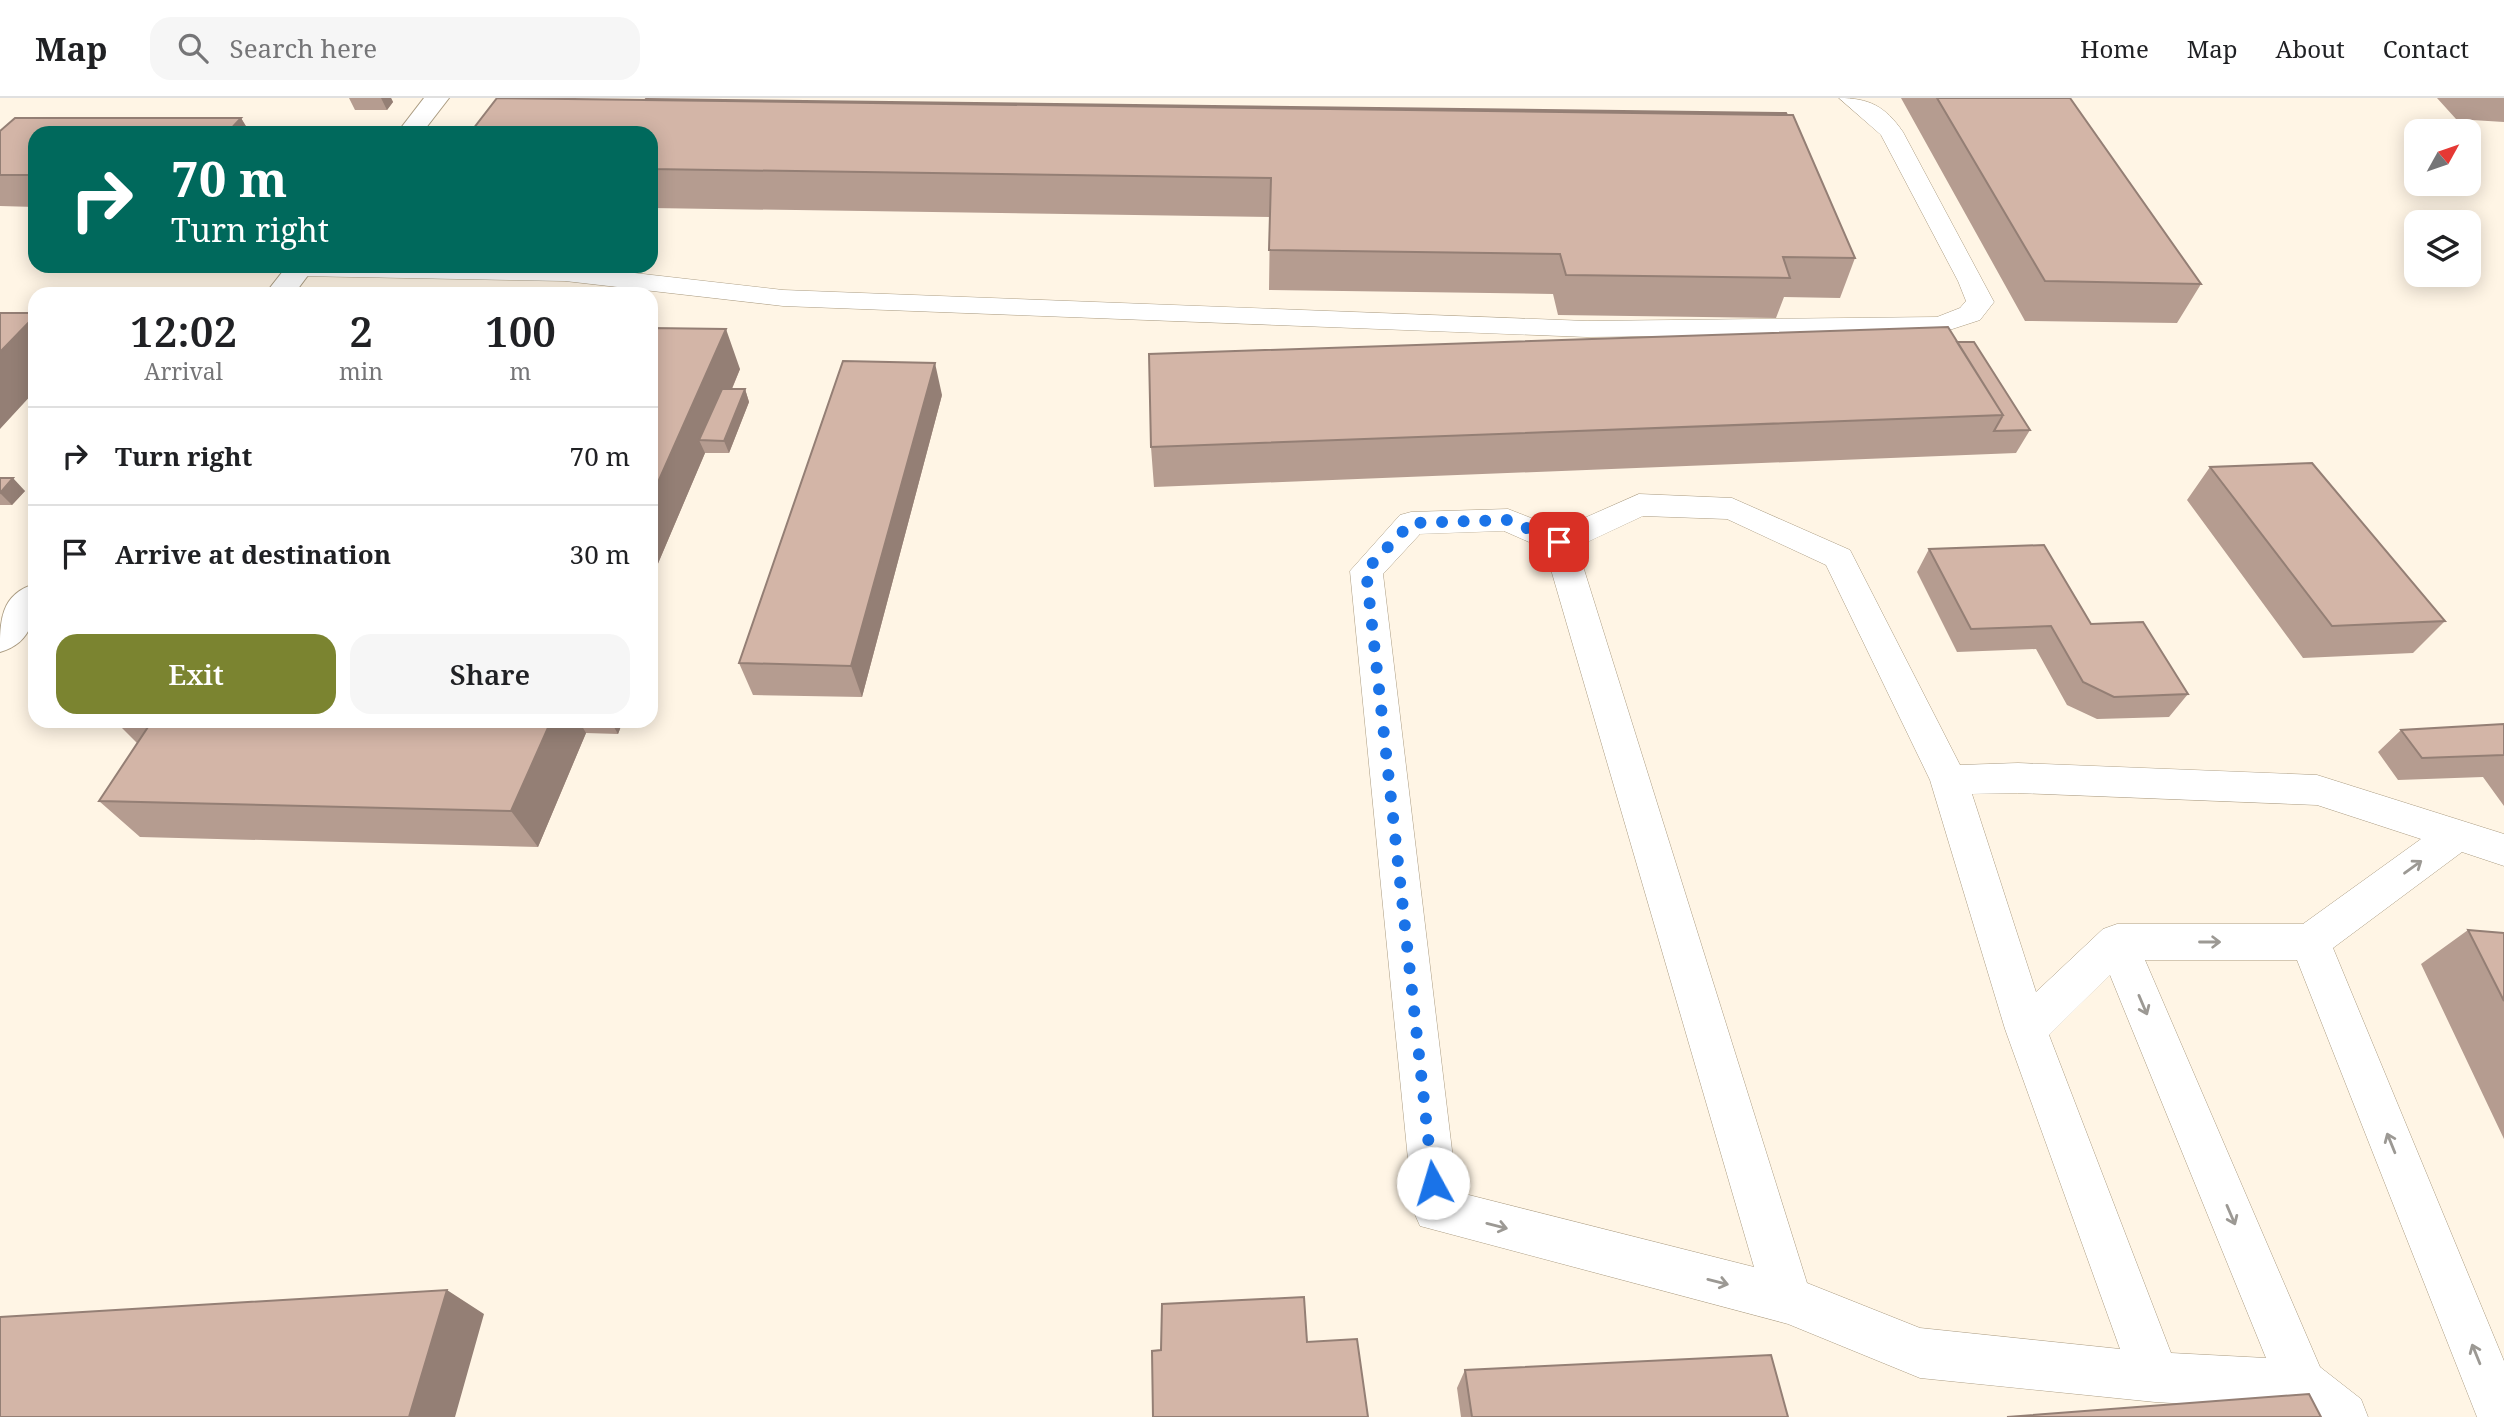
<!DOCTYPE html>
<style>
body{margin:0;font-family:"Noto Serif",serif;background:#f6f6f6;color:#202124;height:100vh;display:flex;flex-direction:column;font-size:26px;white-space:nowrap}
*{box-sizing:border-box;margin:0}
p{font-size:23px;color:#757577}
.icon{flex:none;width:38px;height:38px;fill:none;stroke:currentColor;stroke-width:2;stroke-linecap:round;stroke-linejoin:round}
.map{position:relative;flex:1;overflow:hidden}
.panel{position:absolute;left:28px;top:189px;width:630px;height:441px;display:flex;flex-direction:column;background:#fff;border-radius:21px;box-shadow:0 4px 18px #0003}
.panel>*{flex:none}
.guide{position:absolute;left:28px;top:28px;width:630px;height:147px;border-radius:21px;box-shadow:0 4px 18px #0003;background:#00695c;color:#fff;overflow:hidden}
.needle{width:46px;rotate:50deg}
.fabs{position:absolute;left:2404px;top:21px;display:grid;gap:14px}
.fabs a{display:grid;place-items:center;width:77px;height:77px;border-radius:14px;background:#fff;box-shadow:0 4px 18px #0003;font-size:35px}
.pin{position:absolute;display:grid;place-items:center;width:60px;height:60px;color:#fff;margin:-30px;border-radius:14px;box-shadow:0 4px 10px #0006}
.me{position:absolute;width:77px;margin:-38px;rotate:354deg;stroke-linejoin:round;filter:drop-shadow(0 0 5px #0008)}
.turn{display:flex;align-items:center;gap:24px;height:147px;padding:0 28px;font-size:32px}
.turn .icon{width:91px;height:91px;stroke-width:2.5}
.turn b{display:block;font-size:49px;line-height:60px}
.eta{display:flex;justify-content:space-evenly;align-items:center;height:119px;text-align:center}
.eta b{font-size:42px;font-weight:600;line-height:49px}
.button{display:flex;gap:14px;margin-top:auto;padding:14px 28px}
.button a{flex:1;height:80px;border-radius:21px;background:#7b8430;color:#fff;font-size:28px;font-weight:600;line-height:80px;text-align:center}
.button a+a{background:#f6f6f6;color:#202124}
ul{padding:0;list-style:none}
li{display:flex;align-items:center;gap:21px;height:98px;padding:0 28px;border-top:2px solid #e0e0e0}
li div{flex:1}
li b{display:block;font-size:26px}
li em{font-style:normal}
header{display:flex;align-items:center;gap:42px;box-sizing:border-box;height:98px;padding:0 35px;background:#fff;border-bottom:2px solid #e0e0e0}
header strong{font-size:33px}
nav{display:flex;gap:38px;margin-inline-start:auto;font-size:24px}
.search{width:490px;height:63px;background:#f6f6f6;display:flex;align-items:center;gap:18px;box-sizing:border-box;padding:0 24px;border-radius:21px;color:#757577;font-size:26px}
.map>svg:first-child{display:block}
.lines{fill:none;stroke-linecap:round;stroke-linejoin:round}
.lane-casing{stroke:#ab9c82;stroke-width:1}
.street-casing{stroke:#ab9c82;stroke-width:2}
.lane{fill:#fff;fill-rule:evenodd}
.street{fill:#fff;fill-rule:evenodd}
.wall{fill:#b59c90}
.shaded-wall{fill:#947f75}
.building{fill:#d3b5a7;stroke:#947f75;stroke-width:2}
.oneway{stroke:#9c9994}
.route{stroke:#1a73e8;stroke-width:12;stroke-dasharray:0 21.6}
</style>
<header>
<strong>Map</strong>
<div class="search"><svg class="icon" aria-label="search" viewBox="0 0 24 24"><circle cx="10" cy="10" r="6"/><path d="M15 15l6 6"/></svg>Search here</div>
<nav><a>Home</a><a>Map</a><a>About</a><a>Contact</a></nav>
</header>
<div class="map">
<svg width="2504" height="1319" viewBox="0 0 2504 1319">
<rect width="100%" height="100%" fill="#fff5e5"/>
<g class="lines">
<defs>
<path id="lane" d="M1839,0C1869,0 1885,8 1903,34L1994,204L1980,222L1940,235L1587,239L783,208L565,183L299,178L290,176L286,170L573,168L783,192L1587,223L1937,219L1960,210L1966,203L1958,183L1881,37Z
M1639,396L1732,400L1850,452L1960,667L2018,665L2317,677L2504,736V768L2462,754L2333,850L2504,1263V1319H2477L2297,862H2145L2320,1269L2361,1301L2368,1319H2302L2293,1312L2155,1304L1920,1280L1788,1226L1420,1128L1413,1112L1350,473L1400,417L1411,414L1508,411L1559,431ZM1643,418L1727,421L1826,467L1930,682L2005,931L2120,1251L1920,1230L1807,1185L1577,449ZM1504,433L1545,451L1754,1169L1457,1094L1383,476L1420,436ZM2018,695L2317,707L2421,741L2303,826H2117L2103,831L2036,894L1972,696ZM2110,877L2266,1260L2171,1255L2049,937Z"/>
<path id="street" d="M424,0H449L422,35H397Z
M287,168H315L294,196H265Z
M35,486C35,516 35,544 0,554C0,524 0,496 35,486Z"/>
</defs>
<use href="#lane" class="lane-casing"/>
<use href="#street" class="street-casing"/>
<use href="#lane" class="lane"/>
<use href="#street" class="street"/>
</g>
<path class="wall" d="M349,0H391L393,4L387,12H355Z
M1901,0H2070L2201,186L2177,225L2025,223Z
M2437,0H2504V24L2456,21Z
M1786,15L1855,160L1840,200L1784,199L1776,220L1558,217L1553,196L1269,192L1270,119L651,110V35Z
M241,20L250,35H35V109L0,108V33Z
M651,230L740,271L732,291H745L749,304L729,355H705L651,482Z
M1957,244L2030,332L2016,355L1154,389L1151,349Z
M942,297L862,599L753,597L739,565Z
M2210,369L2445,523L2413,555L2303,560L2187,402Z
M0,380L25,393L12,407H0Z
M1929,451L2091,526L2188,596L2169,619L2097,621L2067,607L2036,551L1957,554L1917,474Z
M115,623H623L618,636L586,635L538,749L140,739L99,703L137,645Z
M2504,626V708L2483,679L2398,682L2378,654L2401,632Z
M2468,832L2504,835V1041L2421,866Z
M1465,1272L1788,1319H1461L1457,1290Z"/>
<path class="shaded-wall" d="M381,0H391L393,4L387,12Z
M241,20L250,35H227Z
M35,218V293L0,331V254Z
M726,231L740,271L710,343L699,342L705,355L651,482V400Z
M935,265L942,297L862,599L851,568Z
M745,291L749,304L729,355L724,343Z
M13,380L25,393L12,407L0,395Z
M551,623H591H579L586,635L538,749L511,713Z
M612,623H623L618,636L611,624Z
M447,1192L484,1216L455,1319H409Z"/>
<path class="building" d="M497,0L1793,17L1855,160L1783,159L1790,180L1566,177L1560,156L1269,152L1271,80L651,71V35H470Z
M1937,0H2070L2201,186L2045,183Z
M646,1L1786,15L1787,17L645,2Z
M15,20H241L227,35H35V77H0V33Z
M0,215H35V218L0,254Z
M1948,229L2003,317L1151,349L1149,256Z
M651,230L726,231L651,400Z
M1957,244H1974L2030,332L1994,333L2003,317Z
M843,263L935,265L851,568L739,565Z
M722,291H745L724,343L699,342Z
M2312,365L2445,523L2332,528L2210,369Z
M0,380H13L0,395Z
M2044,447L2091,526L2143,524L2188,596L2114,599L2083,584L2051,528L1971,531L1929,451Z
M152,623H551L511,713L99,703Z
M579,623H612L611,624Z
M2504,626V657L2422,660L2401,632Z
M2468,832L2504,835V903Z
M447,1192L409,1319H0V1219Z
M1304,1199L1307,1244L1357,1241L1368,1319H1153L1152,1253L1161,1252L1162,1206Z
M1771,1257L1788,1319H1472L1465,1272Z
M2309,1296L2321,1319H2007Z"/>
<defs><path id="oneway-shaft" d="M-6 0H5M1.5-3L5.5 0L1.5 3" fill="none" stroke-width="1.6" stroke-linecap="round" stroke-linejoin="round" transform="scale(1.75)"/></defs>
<g class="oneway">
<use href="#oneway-shaft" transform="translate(2413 769) rotate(-36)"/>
<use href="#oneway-shaft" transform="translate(2210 844)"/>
<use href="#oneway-shaft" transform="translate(2143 907) rotate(67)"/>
<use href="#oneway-shaft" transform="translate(2391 1045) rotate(-112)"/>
<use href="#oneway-shaft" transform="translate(2231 1117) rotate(67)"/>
<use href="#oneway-shaft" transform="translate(1497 1128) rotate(14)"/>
<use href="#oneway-shaft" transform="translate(1718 1184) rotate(14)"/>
<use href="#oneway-shaft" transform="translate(2476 1256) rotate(-112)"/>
</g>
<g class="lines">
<path class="route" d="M1433,1085L1366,472L1411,425L1508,422L1559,444"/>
</g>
</svg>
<div class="fabs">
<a><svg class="needle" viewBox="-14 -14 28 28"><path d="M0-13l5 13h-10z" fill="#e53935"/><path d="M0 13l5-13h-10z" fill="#757577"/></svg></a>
<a><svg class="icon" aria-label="layers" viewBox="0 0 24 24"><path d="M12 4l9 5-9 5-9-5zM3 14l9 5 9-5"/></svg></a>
</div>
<div class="pin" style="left:1559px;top:444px;background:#d93025"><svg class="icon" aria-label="arrive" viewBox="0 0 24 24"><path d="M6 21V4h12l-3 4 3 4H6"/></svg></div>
<svg class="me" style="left:1433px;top:1085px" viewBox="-20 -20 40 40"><circle r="19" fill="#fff"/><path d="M0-13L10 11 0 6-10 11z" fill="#1a73e8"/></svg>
<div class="guide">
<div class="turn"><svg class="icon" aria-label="right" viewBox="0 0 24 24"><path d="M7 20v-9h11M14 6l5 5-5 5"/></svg><div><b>70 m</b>Turn right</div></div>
</div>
<section class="panel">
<div class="eta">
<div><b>12:02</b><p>Arrival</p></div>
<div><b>2</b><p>min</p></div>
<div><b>100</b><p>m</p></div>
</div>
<ul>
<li><svg class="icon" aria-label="right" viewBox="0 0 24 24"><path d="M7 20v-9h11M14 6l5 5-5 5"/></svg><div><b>Turn right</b></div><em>70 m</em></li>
<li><svg class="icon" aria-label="arrive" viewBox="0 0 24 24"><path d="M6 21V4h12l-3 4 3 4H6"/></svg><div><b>Arrive at destination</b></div><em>30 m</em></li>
</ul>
<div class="button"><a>Exit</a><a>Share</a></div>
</section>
</div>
